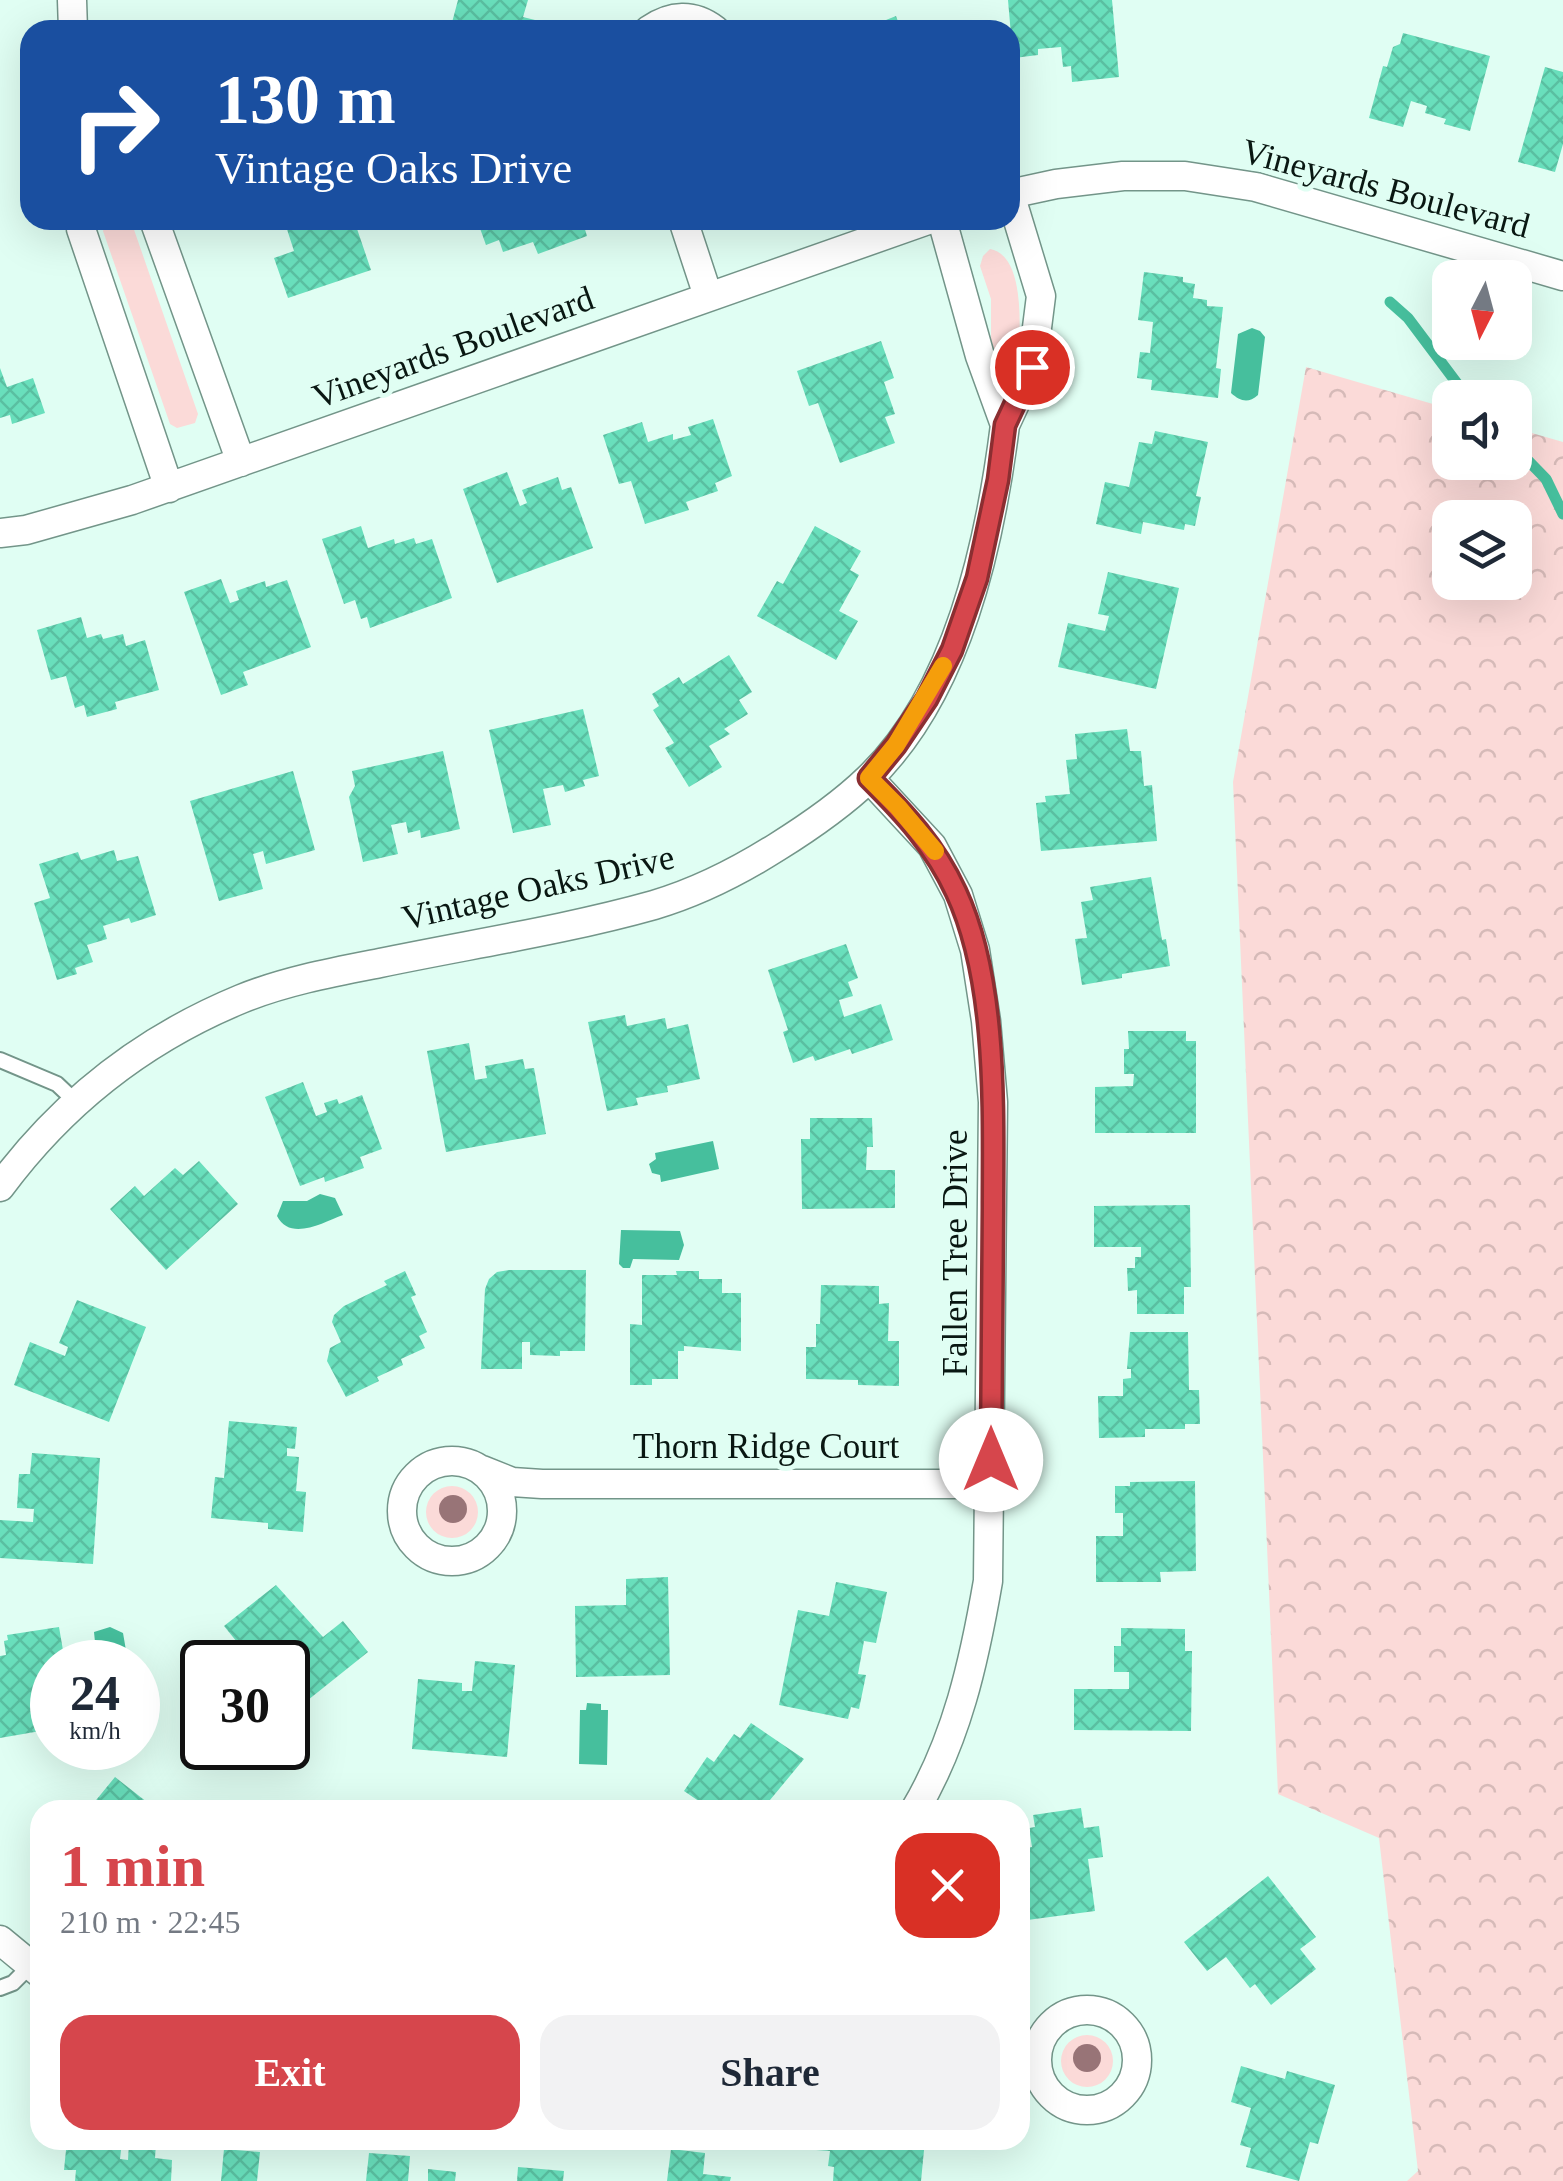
<!DOCTYPE html>
<meta charset="utf-8">
<style>
body{margin:0;font-family:Georgia,serif;background:#f2f2f3;color:#1f2937;height:100vh;display:flex;flex-direction:column;font-size:38px;white-space:nowrap}
*{box-sizing:border-box;margin:0}
p{font-size:32px;color:#747a83}
.icon{flex:none;width:55px;height:55px;fill:none;stroke:currentColor;stroke-width:2;stroke-linecap:round;stroke-linejoin:round}
.map{position:relative;flex:1;overflow:hidden}
.details{position:absolute;left:30px;top:1800px;width:1000px;height:350px;display:flex;flex-direction:column;background:#fff;border-radius:30px;box-shadow:0 10px 40px #0002}
.details>*{flex:none}
.top-card{position:absolute;left:20px;top:20px;width:1000px;height:210px;border-radius:30px;box-shadow:0 10px 40px #0002;background:#1a4fa0;color:#fff;overflow:hidden}
.needle{width:65px;rotate:186deg}
.fabs{position:absolute;left:1432px;top:260px;display:grid;gap:20px}
.fabs a{display:grid;place-items:center;width:100px;height:100px;border-radius:20px;background:#fff;box-shadow:0 10px 40px #0002;font-size:50px}
.speed{position:absolute;left:30px;top:1640px;display:flex;gap:20px;font-size:50px;font-weight:700;text-align:center}
.speed>*{display:grid;place-content:center;width:130px;height:130px;border-radius:50%;background:#fff;box-shadow:0 10px 40px #0002;line-height:1}
.speed small{font-size:25px;font-weight:400}
.speed .limit{border:5px solid #111;border-radius:15px;background:#fff;color:#111}
.pin{position:absolute;display:grid;place-items:center;width:85px;height:85px;color:#fff;margin:-42px;border:5px solid #fff;border-radius:50%;box-shadow:0 2px 10px #0007}
.me{position:absolute;width:110px;margin:-55px;rotate:0deg;stroke-linejoin:round;filter:drop-shadow(0 0 8px #0008)}
.turn{display:flex;align-items:center;gap:35px;height:210px;padding:0 30px;font-size:45px}
.turn .icon{width:130px;height:130px;stroke-width:2.5}
.turn b{display:block;font-size:70px;line-height:85px}
.round{display:grid;place-items:center;flex:none;width:105px;height:105px;border-radius:30px;background:#f2f2f3}
.summary{display:flex;align-items:center;justify-content:space-between;height:170px;padding:0 30px}
h1{font-size:60px;font-weight:700;line-height:75px;color:#d6464c}
.primary-button{display:flex;gap:20px;margin-top:auto;padding:20px 30px}
.primary-button a{flex:1;height:115px;border-radius:30px;background:#d6464c;color:#fff;font-size:40px;font-weight:700;line-height:115px;text-align:center}
.primary-button a+a{background:#f2f2f3;color:#1f2937}
.map>svg:first-child{display:block}
.grass{fill:#fbdad8}
.forest{fill:url(#forest-crowns);fill-rule:evenodd}
.water{fill:#46bf9d}
.lines{fill:none;stroke-linecap:round;stroke-linejoin:round}
.stream{stroke:#46bf9d;stroke-width:11}
.building{fill:url(#building-cross-hatch)}
.lane-casing{stroke:#739589;stroke-width:18}
.street-casing{stroke:#739589;stroke-width:31}
.lane{stroke:#fff;stroke-width:14}
.street{stroke:#fff;stroke-width:28}
.tree{fill:#987477}
.route-casing{stroke:#8b2e31;stroke-width:25}
.route{stroke:#d6464c;stroke-width:18}
.slow{stroke:#f59e0b;stroke-width:18}
.labels{text-anchor:middle;stroke-width:10;stroke-linejoin:round;paint-order:stroke}
.street-label{font-size:35px;fill:#091712;stroke:#e0fef3}
</style>
<div class="map">
<svg width="1563" height="2181" viewBox="0 0 1563 2181">
<defs>
<pattern id="forest-crowns" width="20" height="18" patternUnits="userSpaceOnUse" patternTransform="scale(2.5)"><rect width="20" height="18" fill="#fbdad8"/><path d="M2 6a3 3 0 1 1 6 0M12 15a3 3 0 1 1 6 0" fill="none" stroke="#d6bab8"/></pattern>
<pattern id="building-cross-hatch" width="8" height="8" patternUnits="userSpaceOnUse" patternTransform="scale(2.5)"><rect width="8" height="8" fill="#69dfbc"/><path d="M0 0l8 8M0 8l8-8" fill="none" stroke="#5abfa1"/></pattern>
</defs>
<rect width="100%" height="100%" fill="#e0fef3"/>
<path class="grass" d="M107,220L131,221L198,414L195,423L177,428L170,424L103,231Z
M990,249C1024,255 1020,323 1019,350L1014,356L1004,358L991,349V299L980,266L983,256Z
M426 1512a26 26 0 1 1 52 0a26 26 0 1 1-52 0Z
M1061 2061a26 26 0 1 1 52 0a26 26 0 1 1-52 0Z"/>
<path class="forest" d="M1306,367L1450,409V462H1515V428L1563,442V2181H1407L1418,2171L1379,1838L1278,1794L1233,782ZM1450,518H1515V582H1450Z"/>
<path class="water" d="M1252,328L1260,331L1265,337L1258,395C1248,404 1240,401 1231,393L1238,334Z
M713,1141L719,1169L661,1182L660,1175L652,1173L649,1164L656,1159L655,1153Z
M320,1194L335,1198L343,1215C324,1222 290,1242 277,1216L283,1201H307Z
M621,1230L680,1231L684,1245L679,1260L633,1259L630,1268H623L619,1264Z
M110,1627L123,1633L128,1662H97L94,1632Z
M587,1703L601,1704V1710H608L607,1765L579,1764L580,1710H586Z"/>
<g class="lines">
<path class="stream" d="M1390,302L1408,318L1468,398
M1515,447L1546,479L1563,514"/>
</g>
<path class="building" d="M458,0H528L523,17L543,22L541,30H450Z
M1008,0H1112L1119,77L1072,82L1071,66L1063,67L1061,47L1038,49V55L1013,58Z
M896,16L901,30H861Z
M1403,33L1490,56L1470,131L1444,124L1446,119L1425,113L1427,106L1411,101L1403,127L1369,118L1383,66L1387,67L1393,47L1400,44Z
M1545,67L1563,72V144L1555,172L1518,162Z
M284,220H354L371,270L288,298L274,258L294,251Z
M477,220H582L587,236L538,254L533,242L503,252L499,240L486,245Z
M1144,272L1183,277V282L1195,284L1193,298L1207,300V306L1223,307L1216,368L1221,369L1218,398L1151,390L1152,380L1137,378L1140,352L1150,353L1153,322L1138,320Z
M881,341L894,378L884,382L895,414L885,417L895,443L840,463L818,403L809,406L797,371Z
M0,368L7,387L33,378L45,413L12,424L10,415L0,418Z
M713,419L732,476L715,483L718,491L686,502L689,510L645,524L631,481L619,484L603,435L642,422L648,442L673,434V440L691,435L688,427Z
M1155,431L1208,442L1196,496L1201,497L1195,526L1185,524L1184,530L1143,522L1141,534L1096,524L1105,482L1129,487L1139,442L1152,444Z
M507,472L520,506L527,503L522,490L558,477L562,490L571,487L593,548L497,583L463,489Z
M361,526L368,548L394,539L395,544L414,538L416,544L432,539L452,598L370,628L367,617L361,619L355,600L344,604L322,539Z
M815,526L861,551L850,570L859,575L839,611L858,621L836,660L757,616L777,581L783,584Z
M1108,572L1179,588L1156,689L1058,667L1068,623L1105,631L1109,616L1098,614Z
M221,579L230,603L239,600L236,591L265,581L266,587L287,580L311,647L243,672L248,685L221,695L184,592Z
M81,617L87,638L101,634L103,639L123,634L126,646L145,640L159,690L115,702L117,709L87,717L84,705L75,708L66,676L51,680L37,630Z
M729,655L752,692L739,700L748,714L724,729L730,734L709,746L722,767L689,787L665,748L674,743L653,710L659,706L652,694L679,677L683,684Z
M583,709L599,776L583,780L585,786L565,792L563,785L543,789L551,825L513,833L489,730Z
M1127,729L1130,751H1141L1144,786L1152,785L1157,841L1041,851L1036,803L1046,802L1045,796L1070,794L1066,760L1077,759L1075,734Z
M443,751L460,829L421,838L420,830L408,833L406,822L391,825L398,854L363,862L349,797L355,786L352,771Z
M293,771L315,850L266,864L263,851L253,854L263,889L219,901L190,801Z
M114,850L117,861L138,856L156,915L131,923L129,918L103,926L107,939L87,945L93,962L75,968L77,974L57,980L34,903L50,898L39,864L78,852L81,860Z
M1151,877L1162,940L1166,939L1170,966L1122,974V978L1082,985L1075,939L1087,938L1081,902L1093,900L1090,887Z
M846,944L858,978L848,982L853,996L839,1000L844,1017L881,1004L893,1040L852,1054L850,1049L815,1061L813,1056L793,1063L783,1032L788,1030L768,970Z
M625,1015L627,1026L665,1018L667,1029L688,1024L700,1079L667,1086L668,1092L636,1098L638,1105L607,1111L588,1022Z
M1128,1031H1186V1041H1196V1133H1095V1087L1133,1086L1134,1074H1124V1049H1129Z
M469,1043L475,1080L487,1078L485,1066L523,1059L525,1069L534,1068L546,1134L446,1152L427,1051Z
M303,1082L316,1116L327,1112L324,1103L337,1099L339,1104L362,1095L382,1149L360,1157L364,1168L325,1182L324,1177L300,1186L265,1097Z
M810,1118H872L873,1147H867L866,1170H895V1208L802,1209L801,1139H810Z
M199,1161L238,1204L166,1270L110,1209L135,1186L144,1196L175,1168L183,1175Z
M1190,1205L1191,1287H1184V1314H1137V1290L1128,1291L1127,1268H1135V1257H1141V1247H1094V1206Z
M509,1270H586L585,1351H560V1356L530,1355V1342H522V1369H481L485,1289L489,1279L497,1272Z
M405,1271L416,1295L411,1297L427,1332L419,1336L425,1348L401,1359L403,1365L377,1377L379,1381L346,1397L327,1361L330,1348L341,1342L332,1322L334,1315L344,1306L387,1285L384,1281Z
M676,1271H699V1279H722V1293H741V1351L684,1346V1351H678V1379H652V1385H630V1324L642,1325V1275H677Z
M821,1285L879,1286V1304L889,1303L888,1341H899V1386L858,1385V1380L806,1379V1347H816V1324H820Z
M77,1300L146,1327L109,1422L14,1385L30,1342L65,1356L68,1347L59,1343Z
M1130,1332H1188L1189,1390H1199L1200,1424H1185V1429H1145V1437L1099,1438L1098,1396H1123V1379L1131,1378V1369H1127Z
M229,1421L297,1427L295,1449L287,1448V1456L299,1457L296,1491L306,1492L303,1532L268,1529V1523L211,1518L215,1477L224,1478Z
M32,1453L100,1458L93,1564L0,1558V1520L33,1522L34,1509L17,1508L19,1474H30Z
M1195,1481L1196,1571L1160,1572L1161,1582H1096V1536H1123V1513H1115V1486H1130V1482Z
M668,1577L670,1675L576,1677L575,1606L626,1605V1579Z
M836,1582L887,1592L876,1643L864,1641L858,1674L866,1675L859,1709L851,1707L848,1719L779,1705L798,1610L829,1616Z
M276,1585L323,1637L343,1621L368,1652L288,1716V1662H241L229,1648L237,1642L224,1626Z
M59,1627L65,1662H52V1729L0,1738V1656L6,1655L4,1641L8,1640L7,1635Z
M1121,1628L1185,1629V1651H1192L1191,1731L1074,1730V1689H1129V1672H1114V1646H1121Z
M475,1661L515,1665L507,1757L412,1749L418,1679L462,1683V1691H472Z
M751,1723L804,1759L770,1800L776,1804L772,1810H712L684,1791L707,1757L714,1762L734,1734L740,1738Z
M115,1777L157,1810H88Z
M1081,1808L1084,1828L1099,1826L1103,1857L1088,1859L1095,1911L1020,1921V1872L1026,1871L1023,1848L1032,1847L1029,1828L1035,1827L1033,1815Z
M1268,1876L1316,1937L1300,1949L1316,1969L1271,2005L1255,1984L1250,1988L1226,1957L1207,1971L1184,1942Z
M1241,2066L1285,2079L1287,2071L1335,2085L1318,2144L1310,2142L1299,2181L1246,2167L1251,2148L1240,2145L1251,2108L1231,2102Z
M67,2140H104V2149L121,2150L120,2159L128,2160L129,2142L156,2144L155,2158L172,2160L171,2181H75L76,2170H64Z
M817,2140H925L921,2181H833L834,2167L828,2166L830,2151L816,2150Z
M224,2149L260,2152L257,2181H221Z
M671,2149L705,2153L703,2174L731,2177L730,2181H667Z
M369,2153L410,2156L408,2181H366Z
M518,2167L564,2171L563,2181H517Z
M428,2169L456,2172L455,2181H428Z"/>
<g class="lines">
<defs>
<path id="lane" d="M0,1060L57,1084L75,1101
M0,1988L13,1983L30,1966"/>
<path id="street" d="M72,0L73,30
M649,30C671,15 693,13 715,30
M1010,194L1056,184L1123,176H1185L1256,187L1563,276
M82,220L81,229L169,488
M154,220L241,462
M683,220L708,296
M942,220L980,356L1005,425L1032,367L1041,296L1010,194
M0,533L26,530L132,500L928,220
M869,778L932,846L958,895L975,950L986,1021L993,1102L988,1581C974,1662 957,1739 915,1810
M0,1187C63,1102 144,1039 241,999C285,981 334,972 380,963C471,944 565,930 654,905C698,892 739,871 777,847C809,827 841,805 868,779C958,693 990,544 1005,425
M402 1511a50 50 0 1 1 100 0a50 50 0 1 1-100 0Z
M482,1470L512,1482L542,1484H991
M0,1940L40,1973
M1037 2060a50 50 0 1 1 100 0a50 50 0 1 1-100 0Z"/>
</defs>
<use href="#lane" class="lane-casing"/>
<use href="#street" class="street-casing"/>
<use href="#lane" class="lane"/>
<use href="#street" class="street"/>
</g>
<g class="tree">
<circle cx="453" cy="1509" r="14"/>
<circle cx="1087" cy="2058" r="14"/>
</g>
<g class="lines">
<defs>
<path id="route" d="M991,1460C991,1376 992,1292 993,1208C993,1111 998,982 956,892C935,846 904,813 869,778L896,745L927,699L952,650L977,578L998,480L1005,425L1032,367"/>
</defs>
<use href="#route" class="route-casing"/>
<use href="#route" class="route"/>
<path class="slow" d="M935,851L898,807L869,778L896,745L943,666"/>
</g>
<g class="labels">
<g class="street-label">
<text transform="translate(1386 188) rotate(15)" y="12">Vineyards Boulevard</text>
<text transform="translate(453 347) rotate(-20)" y="12">Vineyards Boulevard</text>
<text transform="translate(538 887) rotate(-13)" y="12">Vintage Oaks Drive</text>
<text transform="translate(955 1253) rotate(-90)" y="12">Fallen Tree Drive</text>
<text x="766" y="1458">Thorn Ridge Court</text>
</g>
</g>
</svg>
<div class="fabs">
<a><svg class="needle" viewBox="-14 -14 28 28"><path d="M0-13l5 13h-10z" fill="#e53935"/><path d="M0 13l5-13h-10z" fill="#747a83"/></svg></a>
<a><svg class="icon" aria-label="sound" viewBox="0 0 24 24"><path d="M4 9h4l5-4v14l-5-4H4zM17 9q2 3 0 6"/></svg></a>
<a><svg class="icon" aria-label="layers" viewBox="0 0 24 24"><path d="M12 4l9 5-9 5-9-5zM3 14l9 5 9-5"/></svg></a>
</div>
<div class="speed"><div>24<small>km/h</small></div><div class="limit">30</div></div>
<div class="pin" style="left:1032px;top:367px;background:#d93025"><svg class="icon" aria-label="arrive" viewBox="0 0 24 24"><path d="M6 21V4h12l-3 4 3 4H6"/></svg></div>
<svg class="me" style="left:991px;top:1460px" viewBox="-20 -20 40 40"><circle r="19" fill="#fff"/><path d="M0-13L10 11 0 6-10 11z" fill="#d6464c"/></svg>
<div class="top-card">
<div class="turn"><svg class="icon" aria-label="right" viewBox="0 0 24 24"><path d="M7 20v-9h11M14 6l5 5-5 5"/></svg><div><b>130 m</b>Vintage Oaks Drive</div></div>
</div>
<section class="details">
<div class="summary"><div><h1>1 min</h1><p>210 m · 22:45</p></div><a class="round" style="background:#d93025;color:#fff"><svg class="icon" aria-label="close" viewBox="0 0 24 24"><path d="M6 6l12 12M18 6L6 18"/></svg></a></div>
<div class="primary-button"><a>Exit</a><a>Share</a></div>
</section>
</div>
